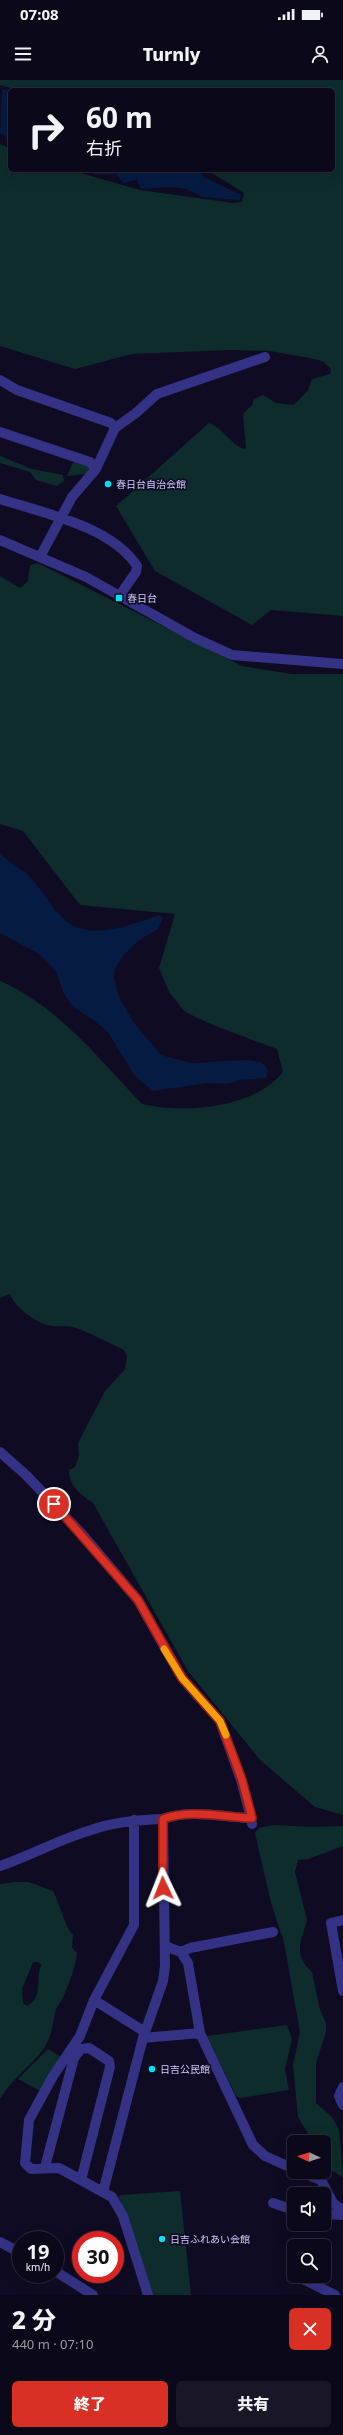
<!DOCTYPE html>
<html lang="ja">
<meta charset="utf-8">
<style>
body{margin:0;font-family:"Noto Sans","Noto Sans JP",sans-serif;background:#191627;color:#f1f3f6;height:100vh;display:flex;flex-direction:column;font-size:15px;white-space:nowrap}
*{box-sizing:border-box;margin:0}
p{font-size:13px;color:#9a9aa2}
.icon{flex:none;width:22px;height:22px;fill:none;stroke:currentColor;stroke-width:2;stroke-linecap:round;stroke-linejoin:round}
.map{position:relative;height:2215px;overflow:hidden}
.details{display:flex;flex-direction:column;background:#0b081a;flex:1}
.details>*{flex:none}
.top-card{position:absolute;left:8px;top:8px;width:327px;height:84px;border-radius:6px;box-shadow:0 4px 16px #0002,0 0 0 1px #2b2939;background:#0b081a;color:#f1f3f6;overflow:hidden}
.needle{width:26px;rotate:274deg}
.controls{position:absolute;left:287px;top:2055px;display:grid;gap:8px}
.controls a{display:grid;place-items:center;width:44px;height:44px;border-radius:6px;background:#0b081a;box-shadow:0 4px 16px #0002,0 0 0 1px #2b2939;font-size:20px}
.speed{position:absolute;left:12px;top:2151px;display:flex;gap:8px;font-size:20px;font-weight:700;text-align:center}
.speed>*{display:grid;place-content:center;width:52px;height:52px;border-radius:50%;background:#0b081a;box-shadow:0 4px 16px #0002,0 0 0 1px #2b2939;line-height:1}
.speed small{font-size:10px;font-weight:400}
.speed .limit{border:6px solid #d22;background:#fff;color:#111}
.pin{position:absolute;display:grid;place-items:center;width:34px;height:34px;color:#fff;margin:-17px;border:2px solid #fff;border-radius:50%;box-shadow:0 1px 4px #0007}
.me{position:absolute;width:44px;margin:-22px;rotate:358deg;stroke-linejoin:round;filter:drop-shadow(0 0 3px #0008)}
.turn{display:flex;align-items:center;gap:14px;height:84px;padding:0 12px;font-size:18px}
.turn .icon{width:52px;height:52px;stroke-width:2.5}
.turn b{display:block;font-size:28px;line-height:34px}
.round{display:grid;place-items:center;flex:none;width:42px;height:42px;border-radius:6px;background:#191627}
.headline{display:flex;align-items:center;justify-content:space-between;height:68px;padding:0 12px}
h1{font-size:24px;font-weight:800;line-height:30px}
.button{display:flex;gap:8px;margin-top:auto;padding:8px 12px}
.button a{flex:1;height:46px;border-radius:6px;background:#d93025;color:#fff;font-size:16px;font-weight:800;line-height:46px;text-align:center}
.button a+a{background:#191627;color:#f1f3f6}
.status{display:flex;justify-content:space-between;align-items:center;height:28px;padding:0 20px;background:#0b081a;direction:ltr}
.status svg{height:11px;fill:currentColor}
header{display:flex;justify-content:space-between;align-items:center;height:52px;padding:0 12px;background:#0b081a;font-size:18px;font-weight:800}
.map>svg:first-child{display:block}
.green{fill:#0e2c2b;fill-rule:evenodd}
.water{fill:#051b41}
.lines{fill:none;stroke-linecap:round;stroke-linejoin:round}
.minor{stroke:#343285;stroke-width:10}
.route-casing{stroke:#8d1f18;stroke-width:10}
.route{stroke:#d93025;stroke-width:7}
.slow{stroke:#f59e0b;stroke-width:7}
.poi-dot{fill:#00e1f7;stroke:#0f0b22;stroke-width:1.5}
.labels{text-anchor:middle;stroke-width:3.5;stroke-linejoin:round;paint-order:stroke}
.poi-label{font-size:10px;fill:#d1ccff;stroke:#0f0b22;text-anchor:start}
</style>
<div class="status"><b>07:08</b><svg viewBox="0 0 49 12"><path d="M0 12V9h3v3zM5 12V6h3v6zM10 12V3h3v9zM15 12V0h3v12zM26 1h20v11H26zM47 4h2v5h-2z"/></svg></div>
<header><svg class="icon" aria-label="menu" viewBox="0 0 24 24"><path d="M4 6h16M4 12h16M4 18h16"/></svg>Turnly<svg class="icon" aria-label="person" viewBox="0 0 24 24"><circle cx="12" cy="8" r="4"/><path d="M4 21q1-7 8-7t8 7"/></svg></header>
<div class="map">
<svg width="343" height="2215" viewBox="0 0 343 2215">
<rect width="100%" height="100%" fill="#0f0b22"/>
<path class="green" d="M0,0H343V536L271,530L252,545L155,491L116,426L209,343C225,350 229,362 243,369L246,368L243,334L252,325L254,319L263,315L276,323L294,325L308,310L312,299L330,294L331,289L324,282L315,279L270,271L229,270L132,274L75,289L0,266V64L10,68V90H70L140,110L233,123L242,122L244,113L207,90H333V10H17L0,5Z
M0,376L32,389L63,395L64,401L57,406L36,400L30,392L0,383Z
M74,380L89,386L91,390L86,394L67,396Z
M38,483L242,586L292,594H343V1735L315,1727L260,1680L188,1591L93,1423C80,1414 69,1406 69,1390L75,1387L79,1376L78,1363L105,1311L125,1289L127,1276L124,1270C109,1263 94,1255 79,1249C69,1245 62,1247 52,1246C38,1245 14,1227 10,1214L0,1218V901C58,926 99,979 142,1024C184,1034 255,1028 283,992L277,969L213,945L185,932L169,912L159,888L175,834L80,825L23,751L0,744V496L20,508L28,501L30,485Z
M273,1745L314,1747L343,1746V1766L309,1779L298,1780L295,1792L307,1840L300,1864V1874L305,1885L312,1892L320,1930L326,1943V1952L316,1983V2023L332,2037L339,2050L343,2097L324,2086V2062H313L298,2037L293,1985L300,1952L283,1857C277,1846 276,1834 271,1823L255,1753L259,1748Z
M15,1802H29L53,1811C60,1824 65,1847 73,1855L72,1868L77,1873C76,1886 69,1904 63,1917C61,1922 56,1927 55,1933C53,1944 51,1958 44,1968C31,1987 13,1997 0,2019V1804ZM33,1882H39L41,1885C35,1899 44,1917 27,1926L23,1923L22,1909Z
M287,1945L292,1959L285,1989L289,2010L240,2018L236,2016L207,1956Z
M48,1969L61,1977L40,2011L18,1999Z
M180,2111L191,2215H150L119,2117L120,2115Z"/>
<path class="water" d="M2,9L10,11V60L0,53Z
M83,90H200L204,97L241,115L240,120L203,117L186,109L171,107L141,109L137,100L123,103L116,94H94Z
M0,774C8,781 19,787 27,794C42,808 52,831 69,843C93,860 134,844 159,835L163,838L158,849L138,861L123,876L115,889L114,898L119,917L134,943L161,975L191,983L246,980L261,982L268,990L266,998L240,1000L228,1004L207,1003L153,1011L134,995L108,952L96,942L73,927L64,914L56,891L39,874L0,853Z"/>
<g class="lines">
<path class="minor" d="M0,300L17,310L111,343L115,348
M0,352L90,382L96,389
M0,419C43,433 111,446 137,486L136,492L120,515
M0,460L86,497L195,558L232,575L343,584
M40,477L72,417L96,389L115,348L136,333L157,314L265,277
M0,1372L26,1395L82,1454L138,1520L182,1598L220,1641L241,1700L251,1738
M163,1739C189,1729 224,1737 251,1738L252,1744
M0,1786C30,1776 58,1760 88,1751C113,1742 137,1740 163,1739L165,1886L163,1901L143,1958
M343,1840L331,1843L343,1911
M165,1866L181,1872L190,1868L273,1852
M181,1872L188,1883L200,1953L253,2065L265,2076L294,2089
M94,1920L134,1845V1740
M145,1952L94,1920L80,1956L53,1996L29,2040L25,2083L31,2089L59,2088L112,2117L123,2136L148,2215
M343,2007L339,2016L343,2025
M45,2087L74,1978L81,1969L89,1968L109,1981L110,1987L81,2100
M301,2092L321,2100L333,2123L343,2130
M103,2112L143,1958L200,1953
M273,2123L294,2130
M324,2134L343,2135
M0,2162L21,2173
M55,2191L93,2215
M301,2198L335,2215"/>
</g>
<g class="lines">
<defs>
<path id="route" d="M54,1424L138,1520L182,1598L220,1641L242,1700L252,1738C224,1737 189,1729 163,1739V1808"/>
</defs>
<use href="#route" class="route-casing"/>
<use href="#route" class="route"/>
<path class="slow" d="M164,1569L182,1598L220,1641L226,1655"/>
</g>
<g class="poi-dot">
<circle cx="108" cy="404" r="4"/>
<rect x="115" y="514" width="8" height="8" rx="2"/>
<circle cx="152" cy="1989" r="4"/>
<circle cx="162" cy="2159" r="4"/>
</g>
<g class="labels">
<g class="poi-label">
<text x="116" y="408">春日台自治会館</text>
<text x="127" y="522">春日台</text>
<text x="160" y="1993">日吉公民館</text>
<text x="170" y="2163">日吉ふれあい会館</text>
</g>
</g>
</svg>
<div class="controls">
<a><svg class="needle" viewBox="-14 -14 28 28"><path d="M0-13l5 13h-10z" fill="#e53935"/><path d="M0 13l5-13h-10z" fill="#9a9aa2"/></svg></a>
<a><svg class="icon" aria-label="sound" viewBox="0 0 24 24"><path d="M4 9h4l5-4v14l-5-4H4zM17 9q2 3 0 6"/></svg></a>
<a><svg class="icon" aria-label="search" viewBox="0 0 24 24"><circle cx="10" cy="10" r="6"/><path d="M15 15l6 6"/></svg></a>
</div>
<div class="speed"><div>19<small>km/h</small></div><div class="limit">30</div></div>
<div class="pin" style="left:54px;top:1424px;background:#d93025"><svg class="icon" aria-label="arrive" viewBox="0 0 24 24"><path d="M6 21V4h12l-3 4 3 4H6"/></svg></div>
<svg class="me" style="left:163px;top:1808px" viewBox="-20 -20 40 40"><path d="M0-17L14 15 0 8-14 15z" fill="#d93025" stroke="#fff" stroke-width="4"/></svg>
<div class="top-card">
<div class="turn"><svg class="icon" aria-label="right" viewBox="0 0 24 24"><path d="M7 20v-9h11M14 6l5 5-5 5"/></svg><div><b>60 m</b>右折</div></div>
</div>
</div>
<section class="details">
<div class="headline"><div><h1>2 分</h1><p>440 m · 07:10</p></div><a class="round" style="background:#d93025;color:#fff"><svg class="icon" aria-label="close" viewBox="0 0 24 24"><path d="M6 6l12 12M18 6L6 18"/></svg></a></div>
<div class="button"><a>終了</a><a>共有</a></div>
</section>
